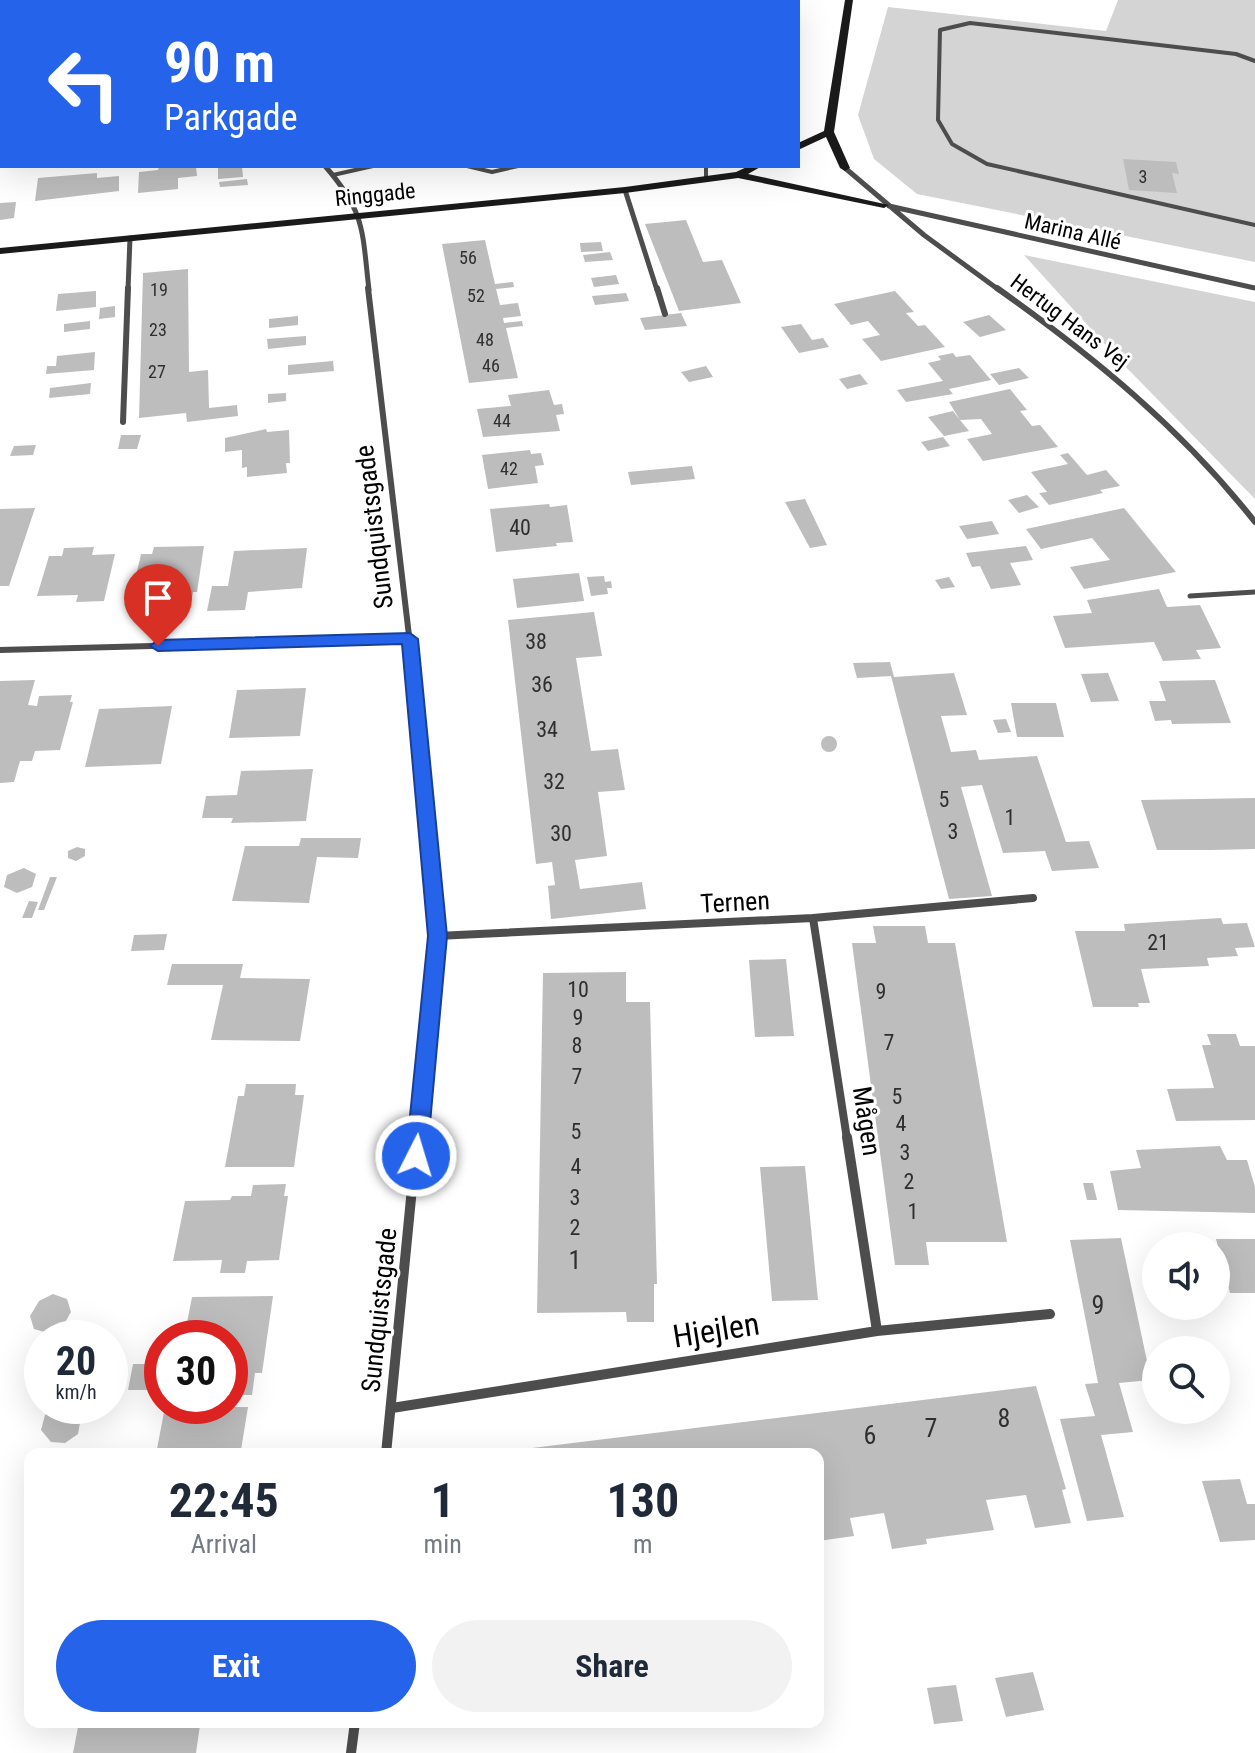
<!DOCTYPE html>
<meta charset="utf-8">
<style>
body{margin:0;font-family:"Roboto Condensed",sans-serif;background:#f2f2f3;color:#1f2937;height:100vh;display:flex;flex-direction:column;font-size:30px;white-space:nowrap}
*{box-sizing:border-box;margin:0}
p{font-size:26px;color:#747a83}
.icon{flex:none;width:44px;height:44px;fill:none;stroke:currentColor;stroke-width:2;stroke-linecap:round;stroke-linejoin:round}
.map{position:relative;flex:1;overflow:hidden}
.side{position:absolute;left:24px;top:1448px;width:800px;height:280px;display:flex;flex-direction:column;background:#fff;border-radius:16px;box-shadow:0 8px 32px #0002}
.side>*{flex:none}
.guide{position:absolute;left:0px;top:0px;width:800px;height:168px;box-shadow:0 8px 32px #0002;background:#2563eb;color:#fff;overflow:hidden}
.fabs{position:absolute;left:1142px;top:1232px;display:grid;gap:16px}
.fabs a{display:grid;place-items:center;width:88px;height:88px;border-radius:50%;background:#fff;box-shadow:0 8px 32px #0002;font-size:40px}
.speed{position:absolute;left:24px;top:1320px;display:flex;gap:16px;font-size:40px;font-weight:700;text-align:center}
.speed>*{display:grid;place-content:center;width:104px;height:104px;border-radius:50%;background:#fff;box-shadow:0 8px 32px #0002;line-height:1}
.speed small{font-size:20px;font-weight:400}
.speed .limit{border:12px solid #d22;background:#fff;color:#111}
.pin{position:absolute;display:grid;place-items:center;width:68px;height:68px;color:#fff;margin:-82px -34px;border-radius:50% 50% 50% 0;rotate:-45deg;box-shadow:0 0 8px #0007}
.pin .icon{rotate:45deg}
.me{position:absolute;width:88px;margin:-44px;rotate:5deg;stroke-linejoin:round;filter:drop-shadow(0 0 6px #0008)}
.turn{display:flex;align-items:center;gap:28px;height:168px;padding:0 32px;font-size:36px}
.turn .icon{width:104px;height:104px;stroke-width:2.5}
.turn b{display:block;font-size:56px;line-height:68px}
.eta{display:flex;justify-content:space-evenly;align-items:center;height:136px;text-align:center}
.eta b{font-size:48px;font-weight:700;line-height:56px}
.primary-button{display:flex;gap:16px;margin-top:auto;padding:16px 32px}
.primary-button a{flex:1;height:92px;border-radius:48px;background:#2563eb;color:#fff;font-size:32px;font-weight:700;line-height:92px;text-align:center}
.primary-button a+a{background:#f2f2f3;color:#1f2937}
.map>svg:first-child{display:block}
.green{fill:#d4d4d4}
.building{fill:#bdbdbd}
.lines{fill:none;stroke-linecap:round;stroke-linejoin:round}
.lane-far1{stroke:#4d4d4d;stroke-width:4}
.lane{stroke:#4d4d4d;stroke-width:5}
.street-far3{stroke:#4d4d4d;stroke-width:5}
.street-far2{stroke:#4d4d4d;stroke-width:6}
.street-far1{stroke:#4d4d4d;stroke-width:8}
.street{stroke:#4d4d4d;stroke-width:10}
.secondary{fill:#1a1a1a;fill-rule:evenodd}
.route{fill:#2563eb;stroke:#184099;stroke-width:2}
.labels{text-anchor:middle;stroke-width:6;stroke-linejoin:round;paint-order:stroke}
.far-number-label{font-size:18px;fill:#2f2f2f}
.far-street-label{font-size:22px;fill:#000;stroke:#fff}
.number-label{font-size:22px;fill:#2f2f2f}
.street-label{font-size:26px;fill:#000;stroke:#fff}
.near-number-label{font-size:26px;fill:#2f2f2f}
.near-street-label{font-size:32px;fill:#000;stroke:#fff}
</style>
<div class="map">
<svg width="1255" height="1753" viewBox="0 0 1255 1753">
<rect width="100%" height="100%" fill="#fff"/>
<path class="green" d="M1118,0H1255V262L917,194L874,159L858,115L888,7L1106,31Z
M1024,255L1255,302V499L1121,362Z"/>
<path class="building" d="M1123,159L1176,162L1179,174L1172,173L1177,193L1129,190Z
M159,166H196L197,176L178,178V189L138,193L139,172L158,170Z
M218,166H242L243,177L218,179Z
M97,173V178L119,176V191L35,201L38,178Z
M247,179L248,185L220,187L219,182Z
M16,202L14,218L0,220V203Z
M686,220L703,262L722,260L741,303L679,311L645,224Z
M485,240L495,284L513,282L514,287L496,289L500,305L518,303L521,316L503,318L504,323L522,321L523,326L506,328L518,378L469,383L442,244Z
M601,242L603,251L581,252L580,243Z
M610,252L613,260L585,262L583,255Z
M188,269L189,372L208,370L209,408L237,405L238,416L187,422L186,413L139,418L143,273Z
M616,275L619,284L594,287L591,278Z
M96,291V307L56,311L58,294Z
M895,291L914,312L906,313L918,326L925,325L945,347L881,361L862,339L880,335L868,321L851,325L834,304Z
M626,293L629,301L595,305L592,296Z
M115,306V317L99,319L100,308Z
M681,313L687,326L645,330L640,318Z
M989,315L1006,330L980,337L963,322Z
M298,316V325L269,328V319Z
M90,321V329L64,332V324Z
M801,324L812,340L823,338L829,347L799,353L781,327Z
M306,336V345L268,349L267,339Z
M95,352L94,370L46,374L47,366H56L57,356Z
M953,353L956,357L970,355L991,380L949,389L953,394L906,402L897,390L943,381L928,363L941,360L938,356Z
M333,361L334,371L288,375V365Z
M706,366L713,377L689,382L681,372Z
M1019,368L1029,378L999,385L990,374Z
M860,374L868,384L847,389L839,379Z
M91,383L90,394L49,398L50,388Z
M1010,389L1027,410L1020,411L1032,426L1040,425L1058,447L983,461L967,439L992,434L981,419L960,420L969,431L944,436L928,417L953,411L960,420L949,402Z
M549,390L554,405L562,404L564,414L556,415L560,431L483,437L477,409L511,406L508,395Z
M286,393V401L268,403V394Z
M266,429L267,432L289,430L290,463H286L287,473L247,477V467L242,468V450L225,452V438Z
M121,435H141L137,449H118Z
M943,437L950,446L928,451L921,442Z
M36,445L33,455L10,456L14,446Z
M530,450L531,454L541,453L544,465L535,466L538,483L488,489L482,455Z
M1068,453L1087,475L1106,470L1120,486L1100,490L1103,493L1049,505L1039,493L1047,492L1031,472L1068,464L1060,455Z
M692,466L695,479L631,485L628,472Z
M1027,495L1039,507L1019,513L1008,500Z
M805,499L827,545L810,548L785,502Z
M549,504L550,507L567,505L573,542L556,543L557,546L496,552L490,509Z
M35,508L9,586H0V509Z
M1124,508L1176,572L1084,589L1070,567L1110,560L1092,538L1041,549L1026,529Z
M992,521L999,534L967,539L959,526Z
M204,546L197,592H193L192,597L165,598L166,593L132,594L141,554H152L154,547Z
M1026,546L1033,560L1010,563L1021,585L991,589L980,566L972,567L966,553Z
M94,547L92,555L115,554L104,601L76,602L78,595L37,596L49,556H62L64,548Z
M307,548L302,588L248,592L245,610L207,611L212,586H228L234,551Z
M579,573L584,601L517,608L513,579Z
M604,576L605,582L611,581L612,588H607L608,594L591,596L587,577Z
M949,577L955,587L941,589L935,580Z
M1159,589L1167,607L1200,605L1221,648L1196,650L1201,659L1163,661L1154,642L1065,648L1053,616L1092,613L1087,600Z
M594,612L602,656L576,658L591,751L618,749L625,790L598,792L607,856L575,860L580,889L642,882L646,909L551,919L548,886L555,885L552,862L536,864L508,620Z
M890,662L894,677L954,673L967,715L941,716L951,752L976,750L979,760L1037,756L1066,842L1089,841L1099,868L1052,871L1045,851L1003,853L982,785L961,787L992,896L949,899L891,676L857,678L853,663Z
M1108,673L1119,701L1091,702L1081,674Z
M35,680L28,705L37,706L39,696L72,695L70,702H73L60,750L35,751L32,761H20L14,782L0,783V681Z
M1215,680L1231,723L1172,724L1171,720L1155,721L1149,701H1166L1159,681Z
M306,688L300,736L229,738L237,690Z
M1011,703H1056L1064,737H1017Z
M172,706L161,764L85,767L99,709Z
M1006,719L1011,732L998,733L993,720Z
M821 744a8 8 0 1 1 16 0a8 8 0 1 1-16 0Z
M313,769L306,821L231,823L233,818H202L206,796L237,795L241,771Z
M1255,798V849L1211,850H1157L1141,800Z
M301,838H361L358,858L317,857L309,903L232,901L245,846H299Z
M77,847L85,849V856L76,861L68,858V851Z
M24,868L36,874L32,887L17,893L4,887L7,875Z
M50,877H57L44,910H38Z
M29,901L38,902L32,918H22Z
M1221,918L1223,924L1247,923L1255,947L1235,948L1238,956L1207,958L1209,966L1141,969L1150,1003H1138L1139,1007H1093L1075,931H1125L1124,924Z
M873,926H925L928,943H955L1007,1242H926L929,1265H895L852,943H876Z
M167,934L164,950L131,951L134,935Z
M786,959L794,1036L755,1037L749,960Z
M172,964H243L240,978L310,979L300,1041L211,1040L223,985H167Z
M626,972V1002H650L657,1284H654V1322H627L626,1312L537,1313L543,973Z
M1207,1034H1236L1240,1046H1255V1120L1176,1121L1167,1089L1214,1088L1202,1045H1211Z
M246,1084H296L295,1095H304L294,1167H225L238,1096H244Z
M1220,1146L1227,1160H1247L1255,1187V1213L1118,1210L1110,1171L1141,1168L1136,1150Z
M805,1166L818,1300L772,1301L760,1167Z
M1083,1183H1093L1097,1200H1087Z
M286,1184L284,1196H288L279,1260L247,1261L245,1273H220L222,1260L173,1261L185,1201L230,1200L232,1196H251L253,1185Z
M1121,1238L1151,1380L1119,1383L1133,1432L1101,1435L1124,1517L1087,1521L1060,1419L1095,1416L1085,1384L1098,1383L1070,1240Z
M1216,1239H1255V1293H1230Z
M53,1294L67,1299L71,1312L63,1326L48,1333L34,1329L30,1316L39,1301Z
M273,1296L262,1373H255L252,1395H230V1338H184L192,1297Z
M133,1364H162V1390H128Z
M1036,1386L1066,1489L1062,1490L1071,1523L1035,1528L1026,1495L986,1500L994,1530L926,1539L927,1544L892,1549L884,1513L850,1518L854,1536L818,1541V1454H525L524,1449Z
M59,1406L71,1407L81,1417L78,1434L65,1443L51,1442L41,1430L45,1415Z
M165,1407H248L241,1450L252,1449L251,1454H156Z
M1240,1479L1247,1504H1255V1540L1220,1542L1202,1481Z
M1033,1672L1044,1710L1006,1717L995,1678Z
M956,1685L963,1721L934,1724L927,1688Z
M79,1722H148V1725H200L196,1753H73Z"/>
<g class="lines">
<path class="lane-far1" d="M1255,61L1236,54L970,23L940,30L938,120L952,144L987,164L1255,225
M467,166L492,172L518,166
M706,166V179
M333,175L373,166"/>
<path class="lane" d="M1190,596L1255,592"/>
<path class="street-far3" d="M174,2L187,1
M325,166C366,213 362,231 369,290
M845,168L924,235L999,290
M625,190L657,290
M889,206L1255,288
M128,290L130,238"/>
<path class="street-far2" d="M368,288L412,661
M657,288L665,314
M997,288C1094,357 1181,428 1255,522
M123,422L128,288
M0,650L410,639"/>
<path class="street-far1" d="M412,659L437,936L417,1139
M813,918L847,1139
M437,936L813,918L1033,898"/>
<path class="street" d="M847,1137L877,1331
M392,1408L877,1331L1050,1314
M386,1454L417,1137
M351,1753L355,1722"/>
<path class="secondary" d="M845,0H853L834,132L850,168L845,171L840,168L826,137L798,150V143L824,131Z
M749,166H762L748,174L889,205L884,208L738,178L625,193L0,254V248L625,187L736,172Z"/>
</g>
<path class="route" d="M410,633L418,639L447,936L427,1156L424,1163L416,1165L409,1163L406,1156L428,936L402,644L158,651L150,646L158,640Z"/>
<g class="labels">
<g class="far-number-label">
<text x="1143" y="183">3</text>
<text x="468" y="264">56</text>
<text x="159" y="296">19</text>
<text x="476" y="302">52</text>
<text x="158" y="336">23</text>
<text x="485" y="346">48</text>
<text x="491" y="372">46</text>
<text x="157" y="378">27</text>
<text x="502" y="427">44</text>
<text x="509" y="475">42</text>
</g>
<g class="far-street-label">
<text transform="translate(375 194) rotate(-6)" y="8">Ringgade</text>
<text transform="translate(1073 231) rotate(13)" y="8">Marina Allé</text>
<text transform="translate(1070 321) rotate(37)" y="8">Hertug Hans Vej</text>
</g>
<g class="number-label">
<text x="520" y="535">40</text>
<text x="536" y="649">38</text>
<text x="542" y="692">36</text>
<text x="547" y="737">34</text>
<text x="554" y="789">32</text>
<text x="944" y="807">5</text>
<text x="1010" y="825">1</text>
<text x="953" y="839">3</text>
<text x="561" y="841">30</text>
<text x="1158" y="950">21</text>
<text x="578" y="997">10</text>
<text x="881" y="999">9</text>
<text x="578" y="1025">9</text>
<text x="889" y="1050">7</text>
<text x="577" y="1053">8</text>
<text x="577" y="1084">7</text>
<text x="897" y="1104">5</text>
<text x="901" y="1131">4</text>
<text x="576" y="1139">5</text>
<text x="905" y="1160">3</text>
<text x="576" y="1174">4</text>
<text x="909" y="1189">2</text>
<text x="575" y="1205">3</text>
<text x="913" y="1219">1</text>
<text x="575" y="1235">2</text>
</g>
<g class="street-label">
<text transform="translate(374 527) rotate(-97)" y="9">Sundquistsgade</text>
<text transform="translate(735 902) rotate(-3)" y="9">Ternen</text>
<text transform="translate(867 1121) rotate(81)" y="9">Mågen</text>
<text transform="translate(379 1310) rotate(-84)" y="9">Sundquistsgade</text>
</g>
<g class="near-number-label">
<text x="575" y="1269">1</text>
<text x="1098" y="1314">9</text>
<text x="1004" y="1427">8</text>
<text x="931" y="1437">7</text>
<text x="870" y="1444">6</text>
</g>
<g class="near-street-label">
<text transform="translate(716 1330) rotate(-9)" y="11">Hjejlen</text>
</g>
</g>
</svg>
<div class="fabs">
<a><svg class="icon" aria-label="sound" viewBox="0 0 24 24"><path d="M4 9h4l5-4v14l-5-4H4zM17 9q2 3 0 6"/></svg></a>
<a><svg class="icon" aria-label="search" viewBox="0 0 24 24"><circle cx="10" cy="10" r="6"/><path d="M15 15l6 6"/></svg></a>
</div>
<div class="speed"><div>20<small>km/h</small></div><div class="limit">30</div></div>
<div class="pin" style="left:158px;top:646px;background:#d93025"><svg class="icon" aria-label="arrive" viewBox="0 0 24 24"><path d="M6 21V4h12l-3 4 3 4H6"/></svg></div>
<svg class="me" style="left:416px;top:1156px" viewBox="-20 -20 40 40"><circle r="17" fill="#2563eb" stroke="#fff" stroke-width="3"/><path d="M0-11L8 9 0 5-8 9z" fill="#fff"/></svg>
<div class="guide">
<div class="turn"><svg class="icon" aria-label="left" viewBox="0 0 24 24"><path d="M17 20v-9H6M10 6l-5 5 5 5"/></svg><div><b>90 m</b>Parkgade</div></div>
</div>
<section class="side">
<div class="eta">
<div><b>22:45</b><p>Arrival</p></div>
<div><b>1</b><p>min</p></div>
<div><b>130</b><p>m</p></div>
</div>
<div class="primary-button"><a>Exit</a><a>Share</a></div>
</section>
</div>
